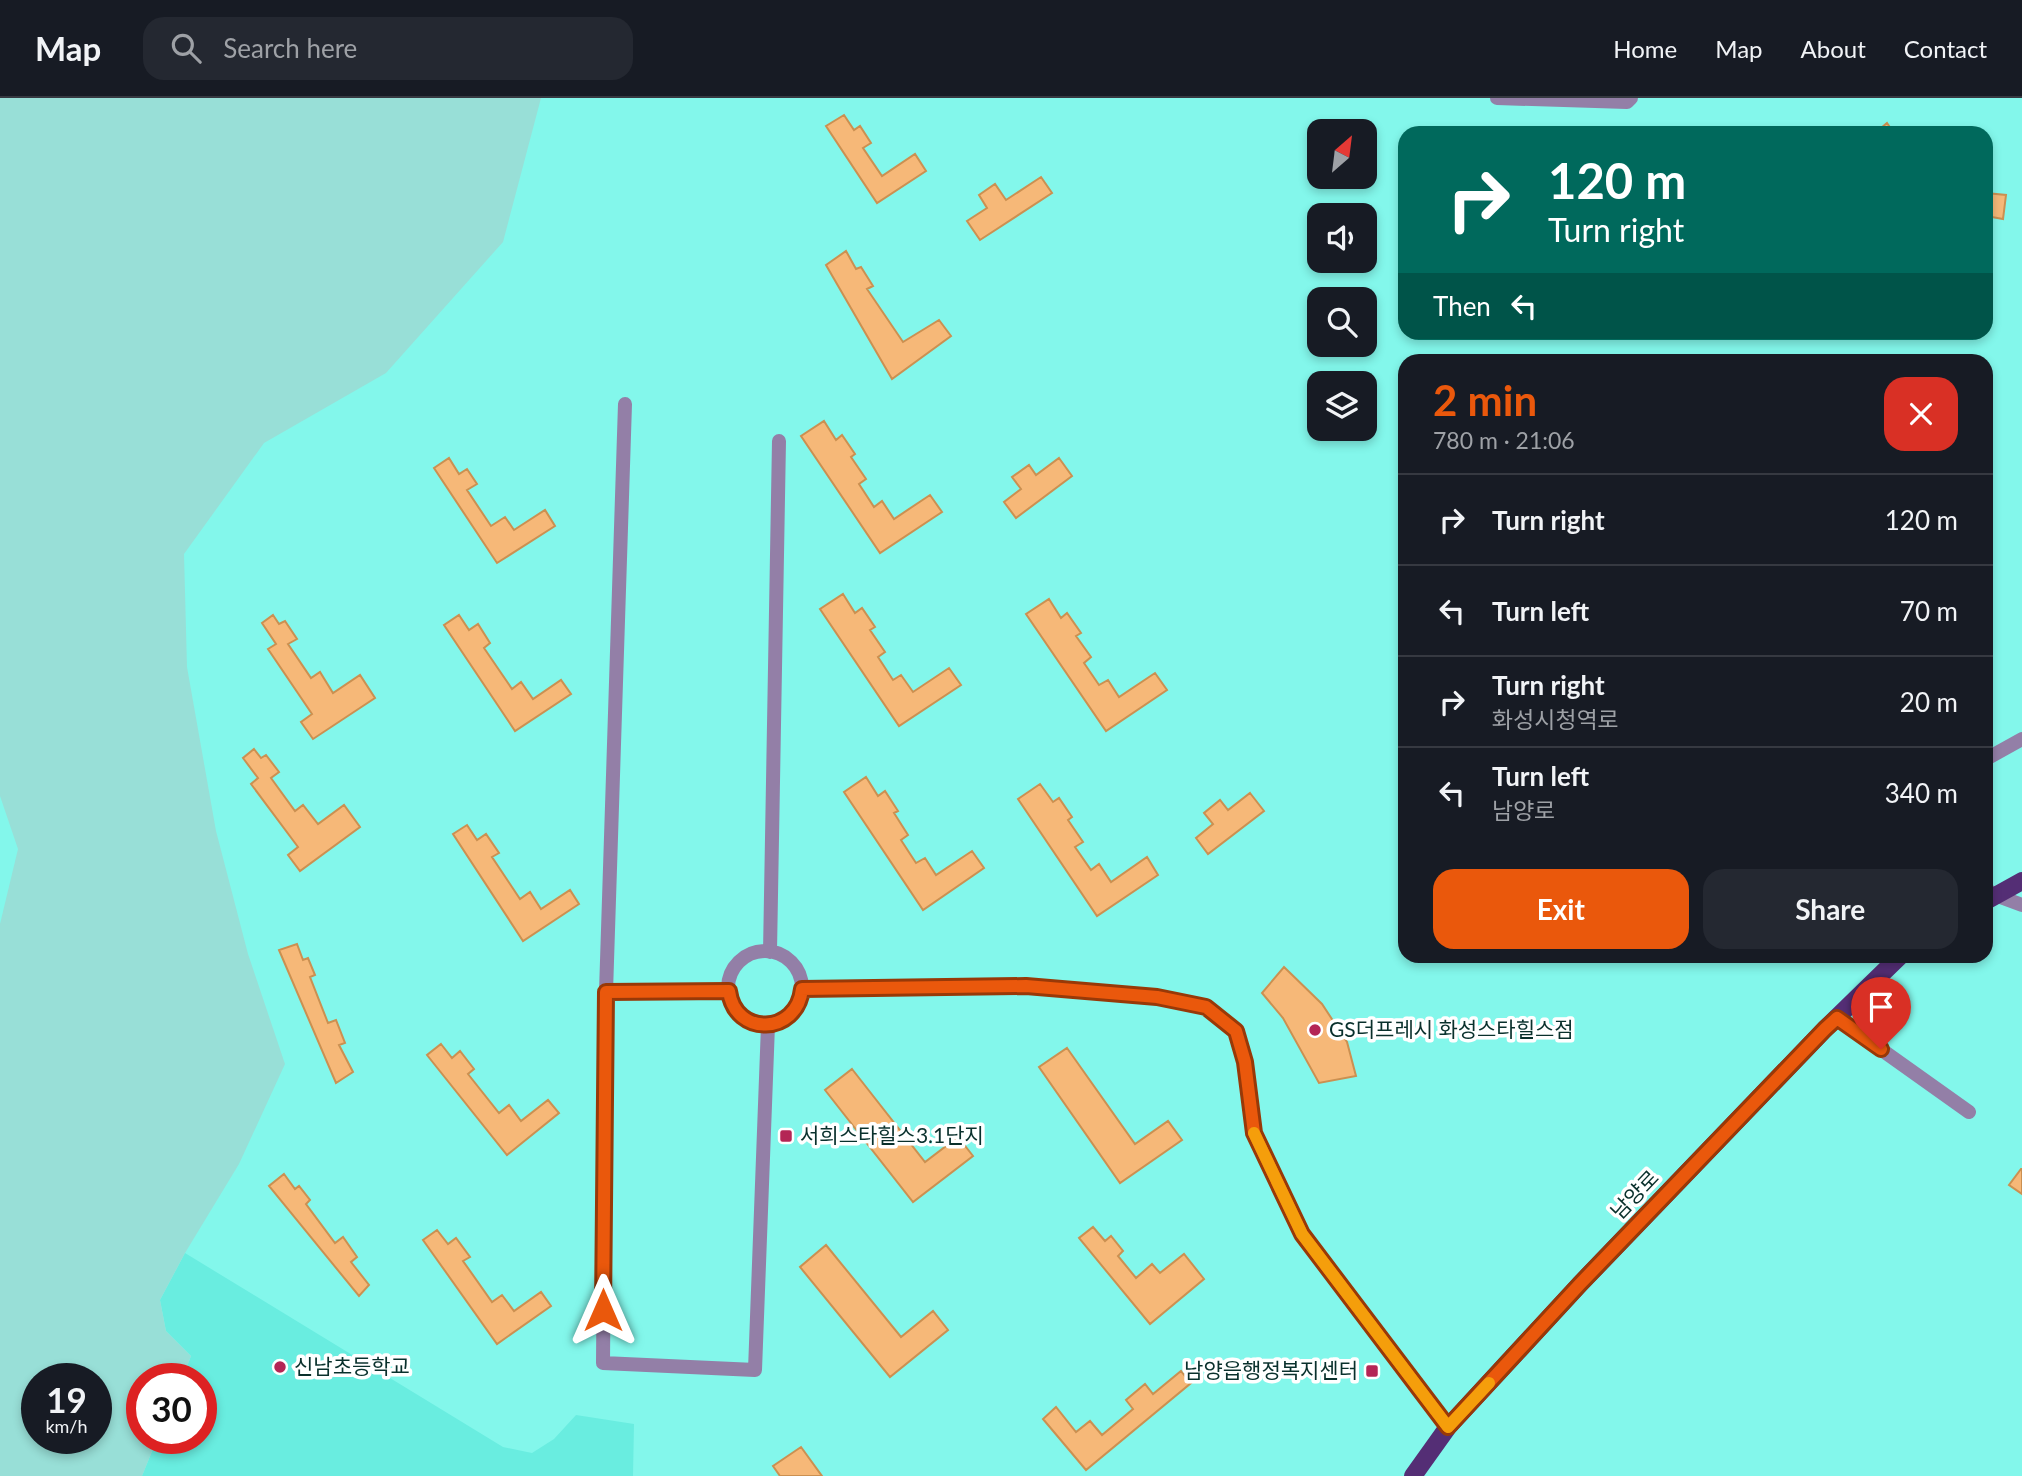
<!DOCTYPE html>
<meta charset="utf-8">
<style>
body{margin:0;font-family:Lato,"Noto Sans KR",sans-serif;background:#242831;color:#f1f3f6;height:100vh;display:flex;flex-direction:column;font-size:26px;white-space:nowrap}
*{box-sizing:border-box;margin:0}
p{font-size:23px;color:#9ea1a6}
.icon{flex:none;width:38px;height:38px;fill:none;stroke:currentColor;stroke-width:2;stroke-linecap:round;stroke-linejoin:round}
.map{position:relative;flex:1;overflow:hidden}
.drawer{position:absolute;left:1398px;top:256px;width:595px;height:609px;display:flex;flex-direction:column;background:#171b24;border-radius:21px;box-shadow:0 4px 10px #0003}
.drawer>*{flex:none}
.banner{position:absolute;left:1398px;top:28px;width:595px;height:214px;border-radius:21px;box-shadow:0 4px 10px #0003;background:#00695c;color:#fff;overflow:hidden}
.needle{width:46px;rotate:28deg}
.tools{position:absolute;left:1307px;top:21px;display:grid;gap:14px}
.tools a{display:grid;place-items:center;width:70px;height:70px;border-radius:14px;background:#171b24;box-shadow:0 4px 10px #0003;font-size:35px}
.speed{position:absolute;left:21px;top:1265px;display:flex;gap:14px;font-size:35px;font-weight:700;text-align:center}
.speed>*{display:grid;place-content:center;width:91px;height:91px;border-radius:50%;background:#171b24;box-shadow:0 4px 10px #0003;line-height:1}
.speed small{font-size:18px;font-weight:400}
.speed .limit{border:10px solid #d22;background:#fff;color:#111}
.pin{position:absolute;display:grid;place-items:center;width:60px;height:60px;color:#fff;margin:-72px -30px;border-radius:50% 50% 50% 0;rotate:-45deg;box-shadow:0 0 7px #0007}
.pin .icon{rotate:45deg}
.me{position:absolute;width:77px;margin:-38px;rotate:0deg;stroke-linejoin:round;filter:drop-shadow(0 0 5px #0008)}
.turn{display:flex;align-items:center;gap:24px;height:147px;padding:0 35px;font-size:32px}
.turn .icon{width:91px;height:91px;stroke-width:2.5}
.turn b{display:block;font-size:49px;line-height:60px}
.then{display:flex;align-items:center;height:66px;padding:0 35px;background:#0003;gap:14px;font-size:26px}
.round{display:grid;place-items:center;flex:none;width:74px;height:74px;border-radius:21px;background:#242831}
.head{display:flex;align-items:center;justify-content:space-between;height:119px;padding:0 35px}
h1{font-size:42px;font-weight:700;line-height:52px;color:#ea580c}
.button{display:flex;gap:14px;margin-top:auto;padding:14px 35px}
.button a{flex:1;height:80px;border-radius:21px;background:#ea580c;color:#fff;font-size:28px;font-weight:700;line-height:80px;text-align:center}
.button a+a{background:#242831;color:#f1f3f6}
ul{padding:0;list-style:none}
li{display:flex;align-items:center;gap:21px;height:91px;padding:0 35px;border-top:2px solid #363941}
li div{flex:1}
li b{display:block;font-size:26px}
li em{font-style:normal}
header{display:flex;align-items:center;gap:42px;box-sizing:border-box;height:98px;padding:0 35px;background:#171b24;border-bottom:2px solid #363941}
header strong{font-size:33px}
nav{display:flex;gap:38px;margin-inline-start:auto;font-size:24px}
.search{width:490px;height:63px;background:#242831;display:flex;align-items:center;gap:18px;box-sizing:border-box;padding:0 24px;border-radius:21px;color:#9ea1a6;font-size:26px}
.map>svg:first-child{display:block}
.built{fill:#69ede0}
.green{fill:#98dfd7;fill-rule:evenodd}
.building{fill:#f6b878;stroke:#cb9051;stroke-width:2}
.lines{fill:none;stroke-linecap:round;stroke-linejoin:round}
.minor{stroke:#937fa7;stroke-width:14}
.primary{stroke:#542e75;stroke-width:18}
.route-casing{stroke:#983908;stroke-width:18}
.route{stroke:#ea580c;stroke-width:12}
.slow{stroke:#f59e0b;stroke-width:12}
.poi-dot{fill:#b42555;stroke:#fff;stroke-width:2.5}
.labels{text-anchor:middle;stroke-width:7;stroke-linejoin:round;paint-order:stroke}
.poi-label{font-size:21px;fill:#09302c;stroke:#fff;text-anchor:start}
.street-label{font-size:21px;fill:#09302c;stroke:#fff}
</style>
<header>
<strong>Map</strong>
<div class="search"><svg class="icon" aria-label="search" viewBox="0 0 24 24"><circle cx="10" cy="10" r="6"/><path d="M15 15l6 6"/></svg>Search here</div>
<nav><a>Home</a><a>Map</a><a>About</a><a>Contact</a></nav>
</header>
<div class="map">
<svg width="2022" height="1378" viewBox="0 0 2022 1378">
<rect width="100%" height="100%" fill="#83f7eb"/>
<path class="built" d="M185,1155L503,1349L532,1355L554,1341L576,1317L634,1326L633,1378H142L157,1341L201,1340V1281H182L191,1258L166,1233L160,1202Z"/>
<path class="green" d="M0,0H541L503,144L386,275L264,345L184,456L187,569L216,733L248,856L285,966L239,1066L185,1155L160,1202L166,1233L191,1258L182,1281H142V1340L157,1341L142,1378H0V826L18,751L0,698ZM96,1281V1340H37V1281Z"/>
<path class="building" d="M844,17L854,32L860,28L871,45L863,50L882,78L915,56L926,73L877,105L826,28Z
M1887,25L1894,35H1875Z
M1041,79L1052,95L980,142L967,123L987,110L979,97L995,86L1006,102Z
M1986,95L2006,97L2003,121L1986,118Z
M846,153L856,171L861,169L873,188L867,191L903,244L939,222L951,238L892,281L826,167Z
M824,323L836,342L842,337L855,356L851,359L866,381L859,386L874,409L882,403L894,421L930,397L942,414L880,455L801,338Z
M449,360L459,376L467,371L477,386L467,392L491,428L505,419L514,432L545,412L555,428L497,465L434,370Z
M1059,360L1072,378L1016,420L1004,404L1021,391L1012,379L1029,367L1036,377Z
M843,496L855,515L862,510L875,529L870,532L885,554L878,559L893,582L901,577L913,594L949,570L961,587L899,628L820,511Z
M1049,501L1061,520L1067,515L1081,535L1076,538L1091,559L1084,565L1099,587L1108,582L1119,599L1155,575L1167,592L1106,633L1026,516Z
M273,517L279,526L285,523L297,541L288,546L311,580L320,574L333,595L360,577L375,600L313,641L301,624L312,616L268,551L276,546L262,525Z
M459,517L469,532L478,526L490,545L484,550L512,591L521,584L533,601L561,582L571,596L515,633L444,527Z
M254,651L261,660L266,657L279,674L271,680L295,713L303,707L318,726L344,707L360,729L300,773L288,757L298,749L251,686L258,680L243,660Z
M866,679L878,698L885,693L898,713L894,715L908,737L901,742L916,765L925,760L936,777L972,753L984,770L923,812L844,694Z
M1040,686L1053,704L1059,700L1072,719L1068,722L1083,744L1075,749L1091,772L1099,766L1111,784L1147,759L1158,777L1097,818L1018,701Z
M1250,695L1264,713L1208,756L1196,740L1213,726L1204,715L1220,702L1228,712Z
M467,727L477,742L486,736L499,755L492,759L520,801L530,794L541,811L570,792L579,806L523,843L453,736Z
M297,846L303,862L308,860L315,877L310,879L328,925L336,922L345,945L339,947L353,974L336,985L279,852Z
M1284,869L1322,906L1347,944L1356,978L1319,985L1283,920L1262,895Z
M441,946L452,960L460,953L474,971L468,976L499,1015L509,1007L521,1023L548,1002L559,1015L507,1057L427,957Z
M1067,950L1135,1046L1168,1023L1182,1042L1120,1085L1039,969Z
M852,971L925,1064L958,1039L973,1058L913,1104L825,992Z
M2021,1071H2022V1096L2009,1087Z
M284,1076L295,1091L299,1088L310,1102L306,1106L335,1145L343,1139L357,1159L351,1164L369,1187L359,1198L269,1088Z
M1093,1129L1105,1143L1111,1138L1123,1153L1118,1158L1136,1180L1152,1166L1160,1175L1184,1156L1204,1181L1150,1226L1079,1140Z
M437,1132L448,1146L456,1140L470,1159L463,1163L492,1204L502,1197L514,1213L541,1194L551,1208L497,1246L423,1142Z
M826,1147L901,1239L933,1213L948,1232L890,1279L800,1169Z
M1181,1273L1191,1285L1086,1372L1043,1321L1056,1309L1076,1334L1090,1323L1102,1337L1133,1311L1126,1302L1145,1286L1153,1296Z
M801,1349L822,1378H780L773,1368Z"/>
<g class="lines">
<path class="minor" d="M1497,0L1627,4L1631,0
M625,306L606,894L603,1265L755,1272L768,927
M1986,661L2022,641
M1986,791L1995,797L2022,807
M728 890a37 37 0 1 1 74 0a37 37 0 1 1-74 0Z
M770,854L779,343
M802,891L1025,888L1157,899L1206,909L1236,933L1245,964L1254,1035L1302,1136L1448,1329
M606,894L729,893
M1837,920L1969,1014"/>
<path class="primary" d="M1986,803L2022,783
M1413,1378L1448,1329L1580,1186L1825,931L1900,858"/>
</g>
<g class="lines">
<defs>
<path id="route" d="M603,1212L606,894L729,893C735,939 797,937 802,891L1026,888L1157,899L1206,909L1236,933L1245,964L1254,1035L1302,1136L1448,1329L1580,1186L1825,931L1837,920L1881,951"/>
</defs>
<use href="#route" class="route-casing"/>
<use href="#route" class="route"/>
<path class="slow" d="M1254,1035L1302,1136L1448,1329L1489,1285"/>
</g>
<g class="poi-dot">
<circle cx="1315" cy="932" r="7"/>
<rect x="779" y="1031" width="14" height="14" rx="3.5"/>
<circle cx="280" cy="1269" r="7"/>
<rect x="1365" y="1266" width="14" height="14" rx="3.5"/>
</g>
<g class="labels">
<g class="poi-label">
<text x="1329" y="939">GS더프레시 화성스타힐스점</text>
<text x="800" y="1045">서희스타힐스3.1단지</text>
<text x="294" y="1276">신남초등학교</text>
<text x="1358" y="1280" text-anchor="end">남양읍행정복지센터</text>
</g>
<g class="street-label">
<text transform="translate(1635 1097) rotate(-46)" y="7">남양로</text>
</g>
</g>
</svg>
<div class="tools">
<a><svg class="needle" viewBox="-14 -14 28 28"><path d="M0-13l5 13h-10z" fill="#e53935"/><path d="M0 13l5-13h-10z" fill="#9ea1a6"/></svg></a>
<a><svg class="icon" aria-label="sound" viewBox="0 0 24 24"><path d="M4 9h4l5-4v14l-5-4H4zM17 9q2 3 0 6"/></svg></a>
<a><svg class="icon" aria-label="search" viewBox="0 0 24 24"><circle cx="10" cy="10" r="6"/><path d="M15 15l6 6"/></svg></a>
<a><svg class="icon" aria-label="layers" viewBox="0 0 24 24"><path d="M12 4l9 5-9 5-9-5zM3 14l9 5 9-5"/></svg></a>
</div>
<div class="speed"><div>19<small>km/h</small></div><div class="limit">30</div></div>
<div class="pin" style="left:1881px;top:951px;background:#d93025"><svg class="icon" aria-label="arrive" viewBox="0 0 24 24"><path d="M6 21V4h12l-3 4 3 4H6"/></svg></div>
<svg class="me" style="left:603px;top:1212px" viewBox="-20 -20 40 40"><path d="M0-17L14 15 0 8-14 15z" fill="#ea580c" stroke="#fff" stroke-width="4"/></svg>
<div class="banner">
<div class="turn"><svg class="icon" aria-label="right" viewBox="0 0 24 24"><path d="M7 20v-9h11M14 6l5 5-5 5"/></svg><div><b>120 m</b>Turn right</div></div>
<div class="then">Then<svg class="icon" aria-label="left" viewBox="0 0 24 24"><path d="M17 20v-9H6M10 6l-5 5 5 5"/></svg></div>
</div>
<section class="drawer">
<div class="head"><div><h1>2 min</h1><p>780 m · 21:06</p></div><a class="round" style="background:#d93025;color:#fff"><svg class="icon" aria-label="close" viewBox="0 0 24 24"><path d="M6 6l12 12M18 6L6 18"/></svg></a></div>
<ul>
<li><svg class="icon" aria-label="right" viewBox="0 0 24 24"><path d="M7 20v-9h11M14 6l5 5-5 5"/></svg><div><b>Turn right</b></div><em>120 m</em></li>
<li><svg class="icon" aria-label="left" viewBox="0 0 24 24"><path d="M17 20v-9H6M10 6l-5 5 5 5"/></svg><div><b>Turn left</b></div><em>70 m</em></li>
<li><svg class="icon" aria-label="right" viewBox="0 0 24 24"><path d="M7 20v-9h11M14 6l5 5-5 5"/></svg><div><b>Turn right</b><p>화성시청역로</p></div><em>20 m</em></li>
<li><svg class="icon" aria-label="left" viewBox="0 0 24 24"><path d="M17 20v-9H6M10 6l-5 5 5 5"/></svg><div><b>Turn left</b><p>남양로</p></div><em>340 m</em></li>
</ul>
<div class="button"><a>Exit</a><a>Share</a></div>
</section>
</div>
